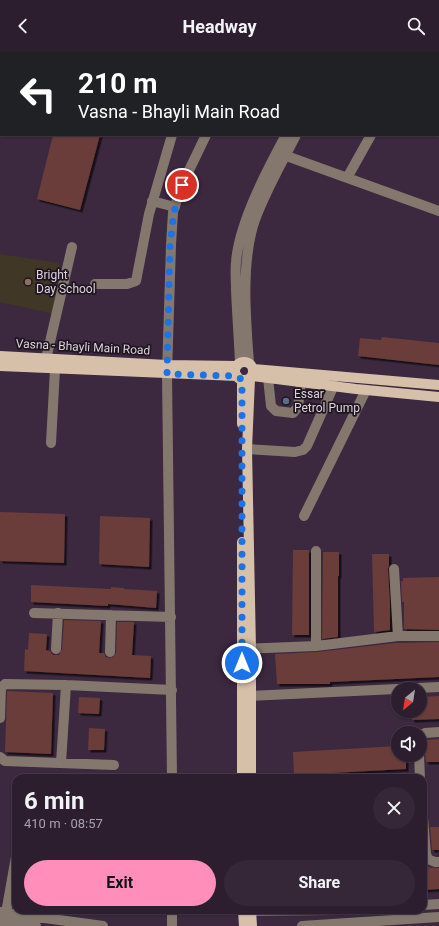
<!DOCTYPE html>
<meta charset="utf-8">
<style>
body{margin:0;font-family:Roboto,sans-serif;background:#352737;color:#f1f3f6;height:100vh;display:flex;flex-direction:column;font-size:15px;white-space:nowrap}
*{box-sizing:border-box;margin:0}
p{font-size:13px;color:#a7a2aa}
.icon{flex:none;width:22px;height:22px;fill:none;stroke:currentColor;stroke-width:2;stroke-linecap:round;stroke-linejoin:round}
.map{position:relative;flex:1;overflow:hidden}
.side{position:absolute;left:12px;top:722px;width:415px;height:140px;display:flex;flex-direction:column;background:#2d1e2f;border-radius:12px;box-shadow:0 1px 3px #0004,0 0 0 1px #483c4b}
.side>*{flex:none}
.top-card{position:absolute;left:0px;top:0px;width:439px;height:84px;box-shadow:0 1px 3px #0004,0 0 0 1px #483c4b;background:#202124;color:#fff;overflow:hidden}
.needle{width:26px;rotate:210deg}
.buttons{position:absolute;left:391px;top:630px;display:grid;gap:8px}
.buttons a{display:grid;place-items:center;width:36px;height:36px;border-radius:50%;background:#2d1e2f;box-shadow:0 1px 3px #0004,0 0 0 1px #483c4b;font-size:20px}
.pin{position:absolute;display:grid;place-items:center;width:34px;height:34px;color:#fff;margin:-17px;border:2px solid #fff;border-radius:50%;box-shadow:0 1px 4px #0007}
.me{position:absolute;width:44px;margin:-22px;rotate:0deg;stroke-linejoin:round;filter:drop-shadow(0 0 3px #0008)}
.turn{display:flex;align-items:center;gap:14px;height:84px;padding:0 12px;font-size:18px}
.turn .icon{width:52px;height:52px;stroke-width:2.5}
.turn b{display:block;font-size:28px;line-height:34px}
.round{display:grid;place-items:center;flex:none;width:42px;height:42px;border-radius:21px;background:#352737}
.summary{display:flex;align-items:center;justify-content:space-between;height:68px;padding:0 12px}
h1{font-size:24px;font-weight:700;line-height:30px}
.action{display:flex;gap:8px;margin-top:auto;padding:8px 12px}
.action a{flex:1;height:46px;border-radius:24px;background:#ff8eba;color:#111;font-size:16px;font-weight:700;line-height:46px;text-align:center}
.action a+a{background:#352737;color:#f1f3f6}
header{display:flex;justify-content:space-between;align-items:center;height:52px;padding:0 12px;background:#2d1e2f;font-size:18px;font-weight:700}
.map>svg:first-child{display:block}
.education{fill:#403726}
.building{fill:#6a3c3b;filter:url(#shadow)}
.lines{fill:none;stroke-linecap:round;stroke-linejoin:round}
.minor{stroke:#84786e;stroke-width:10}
.major{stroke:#d7c0aa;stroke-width:10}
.route{stroke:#1a73e8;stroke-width:7;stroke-dasharray:0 12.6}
.education-dot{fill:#8d6e63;stroke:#1e151f;stroke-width:1.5}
.service-dot{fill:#5c6f8a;stroke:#1e151f;stroke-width:1.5}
.labels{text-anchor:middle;stroke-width:3.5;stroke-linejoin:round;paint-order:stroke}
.poi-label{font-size:12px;fill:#ded2e0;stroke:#1e151f;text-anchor:start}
.street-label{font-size:12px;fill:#ded2e0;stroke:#1e151f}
</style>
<header><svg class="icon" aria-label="back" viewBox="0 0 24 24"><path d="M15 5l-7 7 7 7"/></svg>Headway<svg class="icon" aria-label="search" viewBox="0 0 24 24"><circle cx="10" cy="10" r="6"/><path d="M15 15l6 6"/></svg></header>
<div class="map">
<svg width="439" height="874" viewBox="0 0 439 874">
<defs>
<filter id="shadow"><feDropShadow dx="2.5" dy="2.5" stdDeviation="0" flood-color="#0009"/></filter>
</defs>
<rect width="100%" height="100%" fill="#3c283f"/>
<path class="education" d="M0,202L59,211L54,262L0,250Z"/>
<path class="building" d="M53,83H100L80,158L37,147Z
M382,285L439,291V313L358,304L360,286L381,288Z
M0,460L65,462L64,511L0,509Z
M100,464L150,466L149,515L99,512Z
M293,498H309V583H292Z
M323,500H339V524H338V585L322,587Z
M372,502H389V513L388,517L390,553V578L374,580Z
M439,525V578L404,577V550H402L401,529H403V526Z
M31,533L111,537V535L124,536V537L157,539L156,556L108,552V554L31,550Z
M64,568L101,569L99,601H104L106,605L109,606L113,605L116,601L117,570H134L132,603L151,604L150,626L24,619L25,597L28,598L29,581L47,582L46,598L50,599L53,603H59L62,597Z
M439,590V625L330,630V632H277L275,602L317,600L395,591Z
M7,639L53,641L51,702L5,700Z
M439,644V667L412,668L411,659H420V645Z
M79,645L100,646L99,662L78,661Z
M89,676L105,677L104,698H88Z
M439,687V710H426L425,702L423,698L422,690L427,688Z
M398,694V703H406V717L294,723L293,700Z
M430,775H439V798H432Z
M423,815L439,816V837L423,838Z"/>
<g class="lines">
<path class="minor" d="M24,0L27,1
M68,0L71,1
M248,1V0
M328,1L329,0
M338,1L339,0
M375,1V0
M0,38H1
M438,64H439
M281,102L439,159
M347,126L371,83
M152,149L175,155
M95,232H127L136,229L149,162L172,83
M46,307L72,195
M240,311C239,287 237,262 236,238C236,229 235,219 236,210C239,171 267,118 286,83
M249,311C246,269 241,216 253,174C262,145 282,111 296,83
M268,326L271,354L276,359L293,361L298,355L301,330
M51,391L55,317
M247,397L295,400L303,398L307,394L334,333
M304,464L366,338
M394,517L398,584
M34,561L171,565
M316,594V499
M56,597L58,561
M244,597L316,594L398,584H439
M110,600L111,563
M251,644L439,635
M0,666L1,636L5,632L66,633L172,638
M420,684L425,681L439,680
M419,703L420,726
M0,705L5,709L114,713
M61,711L66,633
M172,726L167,322L171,193L173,160L182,133L206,83
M423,766L426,802L428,807L435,810H439
M423,853L439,852
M243,859L335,858
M0,860L103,874
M6,861L16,805
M0,869L36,874
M172,874V858
M302,874L439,865"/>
<path class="major" d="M0,304L167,313L237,314
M235 319a9 9 0 1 1 18 0a9 9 0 1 1-18 0Z
M0,314L237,324
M253,317L439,333
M252,324L356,337L439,345
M250,327L247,397L251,597V726
M242,328V372
M242,490V726
M243,858L244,874
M251,858L252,874"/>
</g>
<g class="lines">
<path class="route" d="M182,133L174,160L170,193L167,322L237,324L242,328V611"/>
</g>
<circle class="education-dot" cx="28" cy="230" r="4"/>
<circle class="service-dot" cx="286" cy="349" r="4"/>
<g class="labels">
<g class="poi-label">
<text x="36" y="227">Bright<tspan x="36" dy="14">Day School</tspan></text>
<text x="294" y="346">Essar<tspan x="294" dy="14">Petrol Pump</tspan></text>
</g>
<g class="street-label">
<text transform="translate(83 295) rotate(3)" y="4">Vasna - Bhayli Main Road</text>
</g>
</g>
</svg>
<div class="buttons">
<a><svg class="needle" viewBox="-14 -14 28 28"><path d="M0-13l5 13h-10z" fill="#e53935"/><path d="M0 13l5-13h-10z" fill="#a7a2aa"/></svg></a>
<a><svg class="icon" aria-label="sound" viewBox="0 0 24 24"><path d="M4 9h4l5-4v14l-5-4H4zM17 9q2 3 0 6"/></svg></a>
</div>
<div class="pin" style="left:182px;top:133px;background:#d93025"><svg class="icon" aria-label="arrive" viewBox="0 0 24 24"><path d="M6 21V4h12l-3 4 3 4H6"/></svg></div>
<svg class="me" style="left:242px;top:611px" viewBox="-20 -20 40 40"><circle r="17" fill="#1a73e8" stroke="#fff" stroke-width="3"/><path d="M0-11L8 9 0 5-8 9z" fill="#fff"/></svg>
<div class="top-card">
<div class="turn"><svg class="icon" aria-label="left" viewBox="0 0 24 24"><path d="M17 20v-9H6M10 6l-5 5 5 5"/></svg><div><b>210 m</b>Vasna - Bhayli Main Road</div></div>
</div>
<section class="side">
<div class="summary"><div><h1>6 min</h1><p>410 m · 08:57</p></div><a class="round"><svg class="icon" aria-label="close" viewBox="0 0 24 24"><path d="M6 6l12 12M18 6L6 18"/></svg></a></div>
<div class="action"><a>Exit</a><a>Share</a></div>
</section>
</div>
